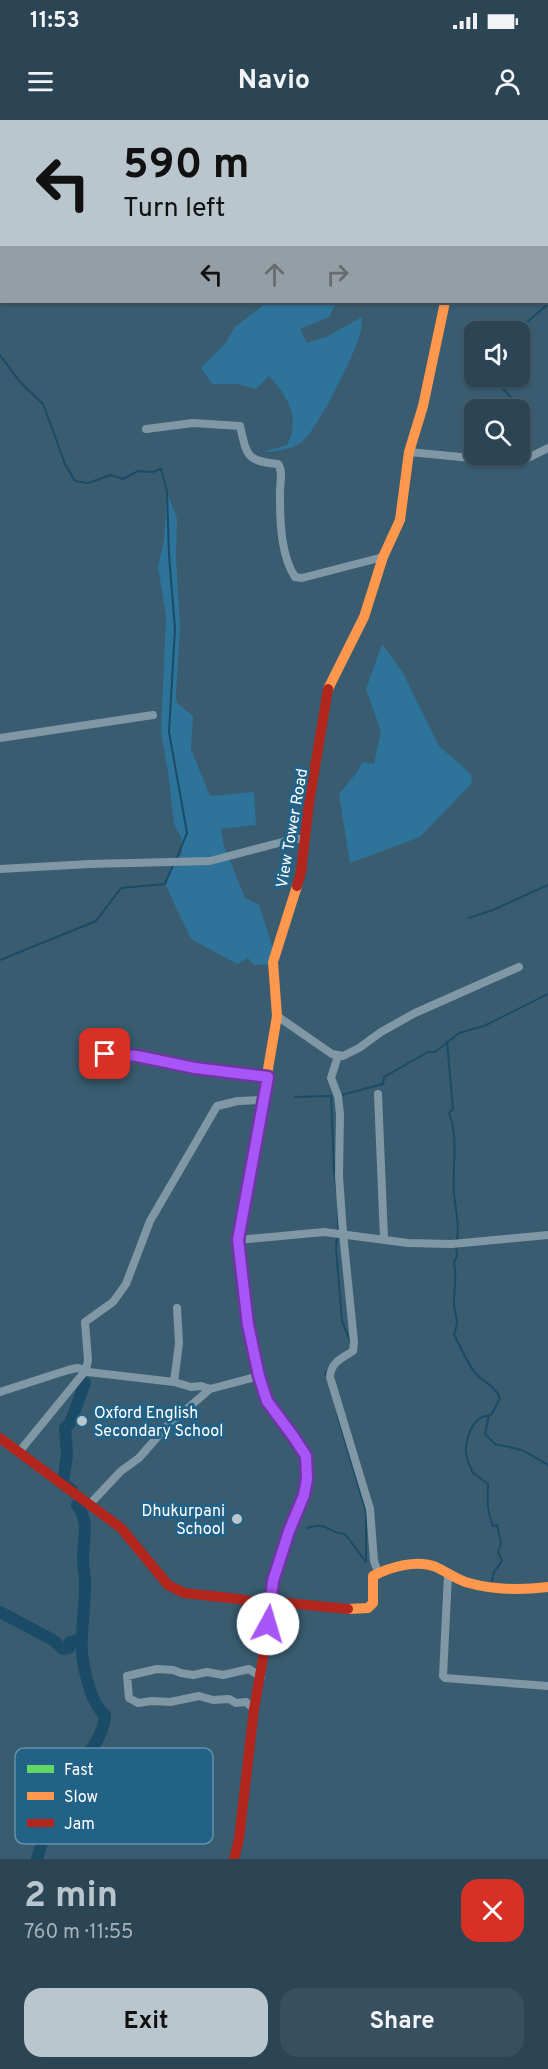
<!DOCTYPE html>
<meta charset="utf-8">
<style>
body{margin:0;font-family:Overpass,sans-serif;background:#374f5e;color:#f1f3f6;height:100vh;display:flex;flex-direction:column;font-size:22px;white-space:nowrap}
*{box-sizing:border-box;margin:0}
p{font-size:20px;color:#a6b1b8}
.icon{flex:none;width:33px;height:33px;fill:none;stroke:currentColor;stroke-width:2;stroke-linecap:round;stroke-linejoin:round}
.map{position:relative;height:1739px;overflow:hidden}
.details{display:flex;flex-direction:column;background:#2b4554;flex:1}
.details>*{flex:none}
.guide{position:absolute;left:0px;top:0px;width:549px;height:183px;box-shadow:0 2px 4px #0004,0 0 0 2px #475d6b;background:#bac6cd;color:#111;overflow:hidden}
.fabs{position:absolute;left:464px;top:201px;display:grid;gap:12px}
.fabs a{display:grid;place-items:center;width:66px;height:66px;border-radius:12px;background:#2b4554;box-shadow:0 2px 4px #0004,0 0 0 2px #475d6b;font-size:30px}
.pin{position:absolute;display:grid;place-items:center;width:51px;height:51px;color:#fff;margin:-26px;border-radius:12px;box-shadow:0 3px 9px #0006}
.me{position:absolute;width:66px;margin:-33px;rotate:6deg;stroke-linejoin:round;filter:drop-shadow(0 0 4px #0008)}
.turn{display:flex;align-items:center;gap:21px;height:126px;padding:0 24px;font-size:27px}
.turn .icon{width:78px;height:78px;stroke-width:2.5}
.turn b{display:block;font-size:42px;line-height:51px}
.lanes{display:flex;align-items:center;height:57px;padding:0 24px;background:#0003;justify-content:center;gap:30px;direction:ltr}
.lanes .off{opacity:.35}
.round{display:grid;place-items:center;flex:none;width:63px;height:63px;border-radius:18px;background:#374f5e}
.overview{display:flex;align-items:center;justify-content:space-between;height:102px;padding:0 24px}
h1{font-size:36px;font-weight:700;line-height:45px;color:#bac6cd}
.primary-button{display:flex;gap:12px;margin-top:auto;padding:12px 24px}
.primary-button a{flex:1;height:69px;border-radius:18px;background:#bac6cd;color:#111;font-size:24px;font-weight:700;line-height:69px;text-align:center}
.primary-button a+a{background:#374f5e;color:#f1f3f6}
.status{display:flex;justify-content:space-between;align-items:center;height:42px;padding:0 30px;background:#2b4554;direction:ltr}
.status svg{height:16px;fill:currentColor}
header{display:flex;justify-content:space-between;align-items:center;height:78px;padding:0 24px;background:#2b4554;font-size:27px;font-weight:700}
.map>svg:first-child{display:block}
.green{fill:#2e7399}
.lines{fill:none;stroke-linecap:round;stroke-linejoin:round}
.stream{stroke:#1a4b67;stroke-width:2}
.river{stroke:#1a4b67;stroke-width:12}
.street{stroke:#8098a6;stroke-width:8}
.fast{stroke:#63d668;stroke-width:10}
.slow{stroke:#ff974d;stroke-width:10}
.jam{stroke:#b3261e;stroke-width:10}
.route-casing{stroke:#6d37a1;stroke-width:15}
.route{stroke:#a855f7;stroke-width:10}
.poi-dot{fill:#bac6cd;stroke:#226287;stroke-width:2}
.labels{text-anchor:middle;stroke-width:6;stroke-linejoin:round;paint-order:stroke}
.street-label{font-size:16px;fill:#fff;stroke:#226287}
.poi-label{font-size:16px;fill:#fff;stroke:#226287;text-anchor:start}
.key{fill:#226287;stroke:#6491ab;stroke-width:1.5}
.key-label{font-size:16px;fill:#fff}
</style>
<div class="status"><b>11:53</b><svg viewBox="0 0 49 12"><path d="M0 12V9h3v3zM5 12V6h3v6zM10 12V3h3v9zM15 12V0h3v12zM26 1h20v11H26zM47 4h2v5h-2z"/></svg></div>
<header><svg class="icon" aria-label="menu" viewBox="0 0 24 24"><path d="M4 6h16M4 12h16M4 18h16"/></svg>Navio<svg class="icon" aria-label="person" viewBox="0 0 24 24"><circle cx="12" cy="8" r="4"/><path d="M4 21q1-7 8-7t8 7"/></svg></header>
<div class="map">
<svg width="548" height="1739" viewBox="0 0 548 1739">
<rect width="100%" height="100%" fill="#395c70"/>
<path class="green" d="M267,182H337L329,197L300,209L307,223L326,217L362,197C361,201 362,207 361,211C356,232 318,309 302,322C294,329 272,332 262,332L287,325C301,298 288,277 269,256L256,269L237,264H212L201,248L225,224L235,207Z
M167,371L177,399L176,437L180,507L176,576L177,583L193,596L191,629L210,676L254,672L256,705L221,709L224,726L245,778L259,785L278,844L254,845L248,838L237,844L191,819L165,764L172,742L182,734L181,717L174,704L168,652L161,612L166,496L158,447L164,421Z
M382,524L403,553L439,626L471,654L472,663L420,717L350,743L339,674L358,651L362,642L374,644L381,611L366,569Z"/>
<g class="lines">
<path class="stream" d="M410,0L411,2
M529,0L530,2
M548,75V77
M516,212L548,184
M0,235L20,262L43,284L65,344L75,361L88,363L111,355L123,359L138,351L152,352L161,349L167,371L169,435L175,509L169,612L187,713L176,740
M493,256V259L514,280L515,290
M508,335V334
M469,798L493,790L548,765
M0,840L96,801L121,768L165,764L173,745
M447,922L453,989L449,993C459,1018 452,1046 454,1073C455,1088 460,1105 457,1120
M341,975L383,964L384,957L428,932H435L459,913L484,906L548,874
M331,976L334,1051L337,1072
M295,977L330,976
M338,1089V1111
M337,1116L336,1128L342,1201L351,1223
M456,1126L457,1136L454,1142C457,1156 454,1167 454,1181C453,1196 461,1196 454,1214C459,1225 470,1249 479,1257C488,1264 495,1267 500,1278L492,1294C488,1296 485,1296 482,1297C470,1303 463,1326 467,1338C468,1344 471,1346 472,1352L488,1364C487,1379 487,1392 493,1406L497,1405L501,1423L498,1432L502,1441L494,1452L492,1461
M327,1257L325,1254L333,1241
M489,1295L485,1314L495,1324L522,1330L548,1345
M307,1408C329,1401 327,1413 345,1414L366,1442V1392L337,1294"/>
<path class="river" d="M72,1370L63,1363L67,1334L65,1308L70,1303L85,1263
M0,1492L53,1520L63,1529L69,1528L70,1522L82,1519C82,1501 85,1485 85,1467C86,1458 83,1448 83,1439C83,1420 90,1401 77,1385
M35,1688L34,1684L37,1662C53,1662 68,1664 80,1653L77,1648C79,1642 82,1640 86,1636C96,1624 104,1610 105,1595C90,1584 80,1538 82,1519
M37,1692C53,1704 41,1723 37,1739"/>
<path class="street" d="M146,309L193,303L240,306C247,336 246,341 278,344C284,352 279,366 280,377C280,402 281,436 295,457L302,458L383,437
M409,332L512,342L524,340L548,328
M0,618L153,595
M0,749L89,744L210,741L294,719H305
M277,896L332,934L343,936L359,928L381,912L415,893L519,847
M89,932L137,936L195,948L268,957
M338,936L331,958L338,976L340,994L339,1056L343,1113L354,1222L353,1231C341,1239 331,1242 330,1257L370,1389L374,1441L378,1452
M378,974L384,1119
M238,1120L324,1112L408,1123L452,1124L548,1115
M174,1262L191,1267L201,1266L210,1269L259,1256
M0,1272L68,1250L77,1248L86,1250L88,1240L85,1202L113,1182L126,1164L150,1101L217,986L238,981L263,980
M19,1332L86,1250L88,1252L174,1262L179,1223L177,1188
M89,1385L121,1351L139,1338L166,1307L210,1269
M448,1455L443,1556L445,1558L548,1566
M254,1589L246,1582L236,1583L229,1579L213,1580L199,1576L170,1582L152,1581L138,1583L129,1578L127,1556L157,1549L173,1550L181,1553L193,1555L207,1552L223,1555L249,1549L261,1557"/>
<path class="fast" d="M247,1073L238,1120L248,1205L259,1256L267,1281L306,1336L307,1359L304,1375L289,1411L273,1461L266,1521"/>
<path class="slow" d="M429,0V2
M328,569L364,497L383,437L400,400L409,332L423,286L445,182
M247,1073L277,896L273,842L297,766
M348,1489L368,1488L373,1483V1456C390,1447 417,1439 436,1447C447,1452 457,1460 469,1463C494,1470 523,1470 548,1467"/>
<path class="jam" d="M297,766L301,752L309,683L328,569
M0,1318L121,1408L168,1465L184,1473L239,1479L270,1485L287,1483L348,1489
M234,1739L239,1719L254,1589L266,1521"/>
</g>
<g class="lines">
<defs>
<path id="route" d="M105,934L137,936L195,948L268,957L238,1120L248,1205L259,1256L267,1281L293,1316L306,1336L307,1359L304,1375L289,1411L273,1461L268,1504"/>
</defs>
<use href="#route" class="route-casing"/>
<use href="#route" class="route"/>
</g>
<g class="poi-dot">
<circle cx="82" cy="1301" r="6"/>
<circle cx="237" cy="1399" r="6"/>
</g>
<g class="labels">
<g class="street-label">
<text transform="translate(291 708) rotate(-80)" y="6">View Tower Road</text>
</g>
<g class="poi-label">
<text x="94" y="1298">Oxford English<tspan x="94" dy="18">Secondary School</tspan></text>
<text x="225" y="1396" text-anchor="end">Dhukurpani<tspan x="225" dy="18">School</tspan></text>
</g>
</g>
<rect x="15" y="1628" width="198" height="96" rx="9" class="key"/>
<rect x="27" y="1645" width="27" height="8" fill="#63d668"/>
<rect x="27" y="1672" width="27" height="8" fill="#ff974d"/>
<rect x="27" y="1699" width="27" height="8" fill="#b3261e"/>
<g class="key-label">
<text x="64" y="1655">Fast</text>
<text x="64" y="1682">Slow</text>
<text x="64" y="1709">Jam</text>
</g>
</svg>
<div class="fabs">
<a><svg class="icon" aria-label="sound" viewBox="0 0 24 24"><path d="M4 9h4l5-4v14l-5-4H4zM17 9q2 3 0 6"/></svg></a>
<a><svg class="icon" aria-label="search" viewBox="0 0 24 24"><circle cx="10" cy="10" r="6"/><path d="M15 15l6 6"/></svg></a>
</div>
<div class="pin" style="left:105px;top:934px;background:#d93025"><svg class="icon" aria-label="arrive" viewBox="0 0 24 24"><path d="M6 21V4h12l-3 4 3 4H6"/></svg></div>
<svg class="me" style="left:268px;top:1504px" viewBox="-20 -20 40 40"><circle r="19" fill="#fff"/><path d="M0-13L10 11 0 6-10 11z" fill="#a855f7"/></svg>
<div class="guide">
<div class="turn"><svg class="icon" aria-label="left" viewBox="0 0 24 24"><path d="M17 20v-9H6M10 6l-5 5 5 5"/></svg><div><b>590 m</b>Turn left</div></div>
<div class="lanes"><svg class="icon" aria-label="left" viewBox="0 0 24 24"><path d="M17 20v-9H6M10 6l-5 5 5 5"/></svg><svg class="icon off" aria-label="ahead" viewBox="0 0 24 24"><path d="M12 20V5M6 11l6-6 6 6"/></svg><svg class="icon off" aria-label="right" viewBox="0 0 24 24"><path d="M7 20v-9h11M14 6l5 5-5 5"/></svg></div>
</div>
</div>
<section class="details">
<div class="overview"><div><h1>2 min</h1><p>760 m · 11:55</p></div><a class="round" style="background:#d93025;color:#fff"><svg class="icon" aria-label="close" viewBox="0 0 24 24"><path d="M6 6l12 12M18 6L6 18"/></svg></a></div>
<div class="primary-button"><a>Exit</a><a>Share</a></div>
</section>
